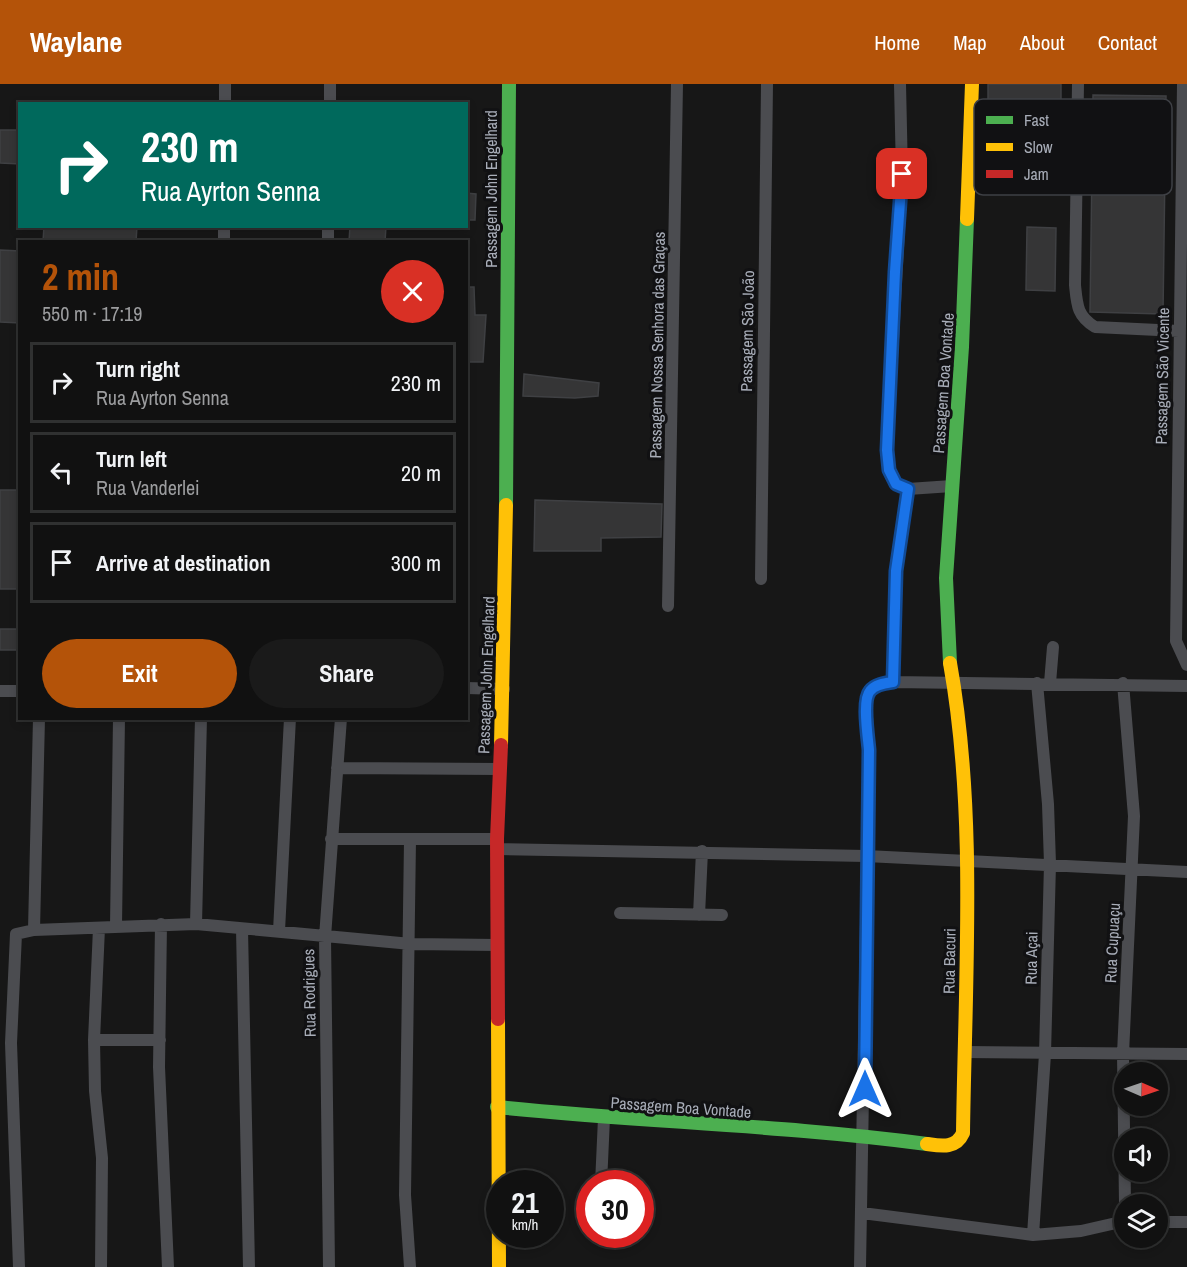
<!DOCTYPE html>
<meta charset="utf-8">
<style>
body{margin:0;font-family:"Archivo Narrow",sans-serif;background:#1a1a1a;color:#f1f3f6;height:100vh;display:flex;flex-direction:column;font-size:22px;white-space:nowrap}
*{box-sizing:border-box;margin:0}
p{font-size:20px;color:#9c9d9f}
.icon{flex:none;width:33px;height:33px;fill:none;stroke:currentColor;stroke-width:2;stroke-linecap:round;stroke-linejoin:round}
.map{position:relative;flex:1;overflow:hidden}
.panel{position:absolute;left:18px;top:156px;width:450px;height:480px;display:flex;flex-direction:column;background:#111;border-radius:0px;box-shadow:0 3px 9px #0003,0 0 0 2px #303131}
.panel>*{flex:none}
.top-card{position:absolute;left:18px;top:18px;width:450px;height:126px;border-radius:0px;box-shadow:0 3px 9px #0003,0 0 0 2px #303131;background:#00695c;color:#fff;overflow:hidden}
.needle{width:39px;rotate:92deg}
.fabs{position:absolute;left:1114px;top:978px;display:grid;gap:12px}
.fabs a{display:grid;place-items:center;width:54px;height:54px;border-radius:50%;background:#111;box-shadow:0 3px 9px #0003,0 0 0 2px #303131;font-size:30px}
.speed{position:absolute;left:486px;top:1086px;display:flex;gap:12px;font-size:30px;font-weight:700;text-align:center}
.speed>*{display:grid;place-content:center;width:78px;height:78px;border-radius:50%;background:#111;box-shadow:0 3px 9px #0003,0 0 0 2px #303131;line-height:1}
.speed small{font-size:15px;font-weight:400}
.speed .limit{border:9px solid #d22;background:#fff;color:#111}
.pin{position:absolute;display:grid;place-items:center;width:51px;height:51px;color:#fff;margin:-26px;border-radius:12px;box-shadow:0 3px 9px #0006}
.me{position:absolute;width:66px;margin:-33px;rotate:0deg;stroke-linejoin:round;filter:drop-shadow(0 0 4px #0008)}
.turn{display:flex;align-items:center;gap:21px;height:126px;padding:0 24px;font-size:27px}
.turn .icon{width:78px;height:78px;stroke-width:2.5}
.turn b{display:block;font-size:42px;line-height:51px}
.round{display:grid;place-items:center;flex:none;width:63px;height:63px;border-radius:32px;background:#1a1a1a}
.overview{display:flex;align-items:center;justify-content:space-between;height:102px;padding:0 24px}
h1{font-size:36px;font-weight:700;line-height:45px;color:#b45309}
.button{display:flex;gap:12px;margin-top:auto;padding:12px 24px}
.button a{flex:1;height:69px;border-radius:36px;background:#b45309;color:#fff;font-size:24px;font-weight:700;line-height:69px;text-align:center}
.button a+a{background:#1a1a1a;color:#f1f3f6}
ul{padding:0;list-style:none}
li{display:flex;align-items:center;gap:18px;height:81px;margin:0 12px 9px;padding:0 12px;border:3px solid #303131;border-radius:0px}
li div{flex:1}
li b{display:block;font-size:22px}
li em{font-style:normal}
header{display:flex;align-items:center;gap:36px;box-sizing:border-box;height:84px;padding:0 30px;background:#b45309;color:#fff}
header strong{font-size:28px}
nav{display:flex;gap:33px;margin-inline-start:auto;font-size:21px}
.map>svg:first-child{display:block}
.building{fill:#353536;stroke:#3f4043;stroke-width:1.5}
.lines{fill:none;stroke-linecap:round;stroke-linejoin:round}
.street{stroke:#4b4c50;stroke-width:12}
.fast{stroke:#4caf50;stroke-width:14}
.slow{stroke:#ffc107;stroke-width:14}
.jam{stroke:#c62828;stroke-width:14}
.route-casing{stroke:#114b97;stroke-width:15}
.route{stroke:#1a73e8;stroke-width:10}
.labels{text-anchor:middle;stroke-width:6;stroke-linejoin:round;paint-order:stroke}
.street-label{font-size:16px;fill:#a8adb8;stroke:#111113}
.key{fill:#111113;stroke:#3e4045;stroke-width:1.5}
.key-label{font-size:16px;fill:#a8adb8}
</style>
<header>
<strong>Waylane</strong>
<nav><a>Home</a><a>Map</a><a>About</a><a>Contact</a></nav>
</header>
<div class="map">
<svg width="1187" height="1183" viewBox="0 0 1187 1183">
<rect width="100%" height="100%" fill="#171717"/>
<path class="building" d="M988,0H1061V39L988,38Z
M1093,11L1166,12L1163,230L1090,228Z
M0,46H17L20,80L0,79Z
M466,109L476,110L475,136H466Z
M44,142H137L136,158H43Z
M350,142H386L385,158H349Z
M1027,143L1056,144L1055,207L1026,206Z
M0,166L20,167V239L0,238Z
M466,203H474L475,231H486L483,278H466Z
M524,290L599,299L598,312L575,314L523,312Z
M0,406H20V505H0Z
M535,416L662,420L661,453L601,454V467H534Z
M0,545H20V566H0Z"/>
<g class="lines">
<path class="street" d="M900,0L902,90L887,366L889,386L896,400L908,405L952,402
M1078,0L1075,201C1077,221 1077,232 1095,243L1179,247
M1183,0L1176,557L1187,581
M225,20V0
M330,20V0
M224,158V142
M328,158V142
M761,495L767,0
M668,522L677,0
M893,598L896,487L908,405
M1050,599L1053,563
M1123,599L1134,732L1123,970L1125,1120
M466,604L504,605
M0,607H20
M337,684L499,685
M331,755H497
M498,765L866,772L1187,788
M620,829L722,831
M699,831L702,767
M161,840L159,983L168,1183
M196,840L201,634
M116,842L119,634
M99,844L94,956L95,1007L102,1074L101,1183
M242,845L249,1183
M34,846L39,634
M279,847L290,634
M94,956H160
M964,968L1187,970
M601,1100L604,1034
M862,1129L1033,1151L1081,1147L1125,1137
M1158,1138H1187
M1033,1151L1045,970L1050,780L1048,720L1037,599
M19,1183L11,959L16,850L34,846L196,840L411,860L497,861
M329,1183L325,853L341,634
M410,1183L405,1111L410,756
M860,1183L869,666L866,617L870,606L882,600L893,598L1187,602"/>
<path class="fast" d="M506,421L509,0
M950,579L946,494L962,263L967,135
M497,1023C640,1038 784,1041 927,1060"/>
<path class="slow" d="M967,135L972,0
M501,661L506,421
M498,935L499,1183
M927,1060C941,1062 956,1065 963,1049C965,895 977,730 950,579"/>
<path class="jam" d="M498,935L497,755L501,661"/>
</g>
<g class="lines">
<defs>
<path id="route" d="M865,1005L869,666C868,653 862,616 870,607C875,600 886,599 893,598L896,487L908,405L896,400L889,386L887,366L895,188L902,90"/>
</defs>
<use href="#route" class="route-casing"/>
<use href="#route" class="route"/>
</g>
<g class="labels">
<g class="street-label">
<text transform="translate(491 105) rotate(-90)" y="6">Passagem John Engelhard</text>
<text transform="translate(747 247) rotate(-89)" y="6">Passagem São João</text>
<text transform="translate(657 261) rotate(-89)" y="6">Passagem Nossa Senhora das Graças</text>
<text transform="translate(1162 292) rotate(-89)" y="6">Passagem São Vicente</text>
<text transform="translate(943 299) rotate(-86)" y="6">Passagem Boa Vontade</text>
<text transform="translate(486 591) rotate(-88)" y="6">Passagem John Engelhard</text>
<text transform="translate(1112 859) rotate(-87)" y="6">Rua Cupuaçu</text>
<text transform="translate(1031 874) rotate(-89)" y="6">Rua Açai</text>
<text transform="translate(949 877) rotate(-89)" y="6">Rua Bacuri</text>
<text transform="translate(309 909) rotate(-91)" y="6">Rua Rodrigues</text>
<text transform="translate(681 1023) rotate(4)" y="6">Passagem Boa Vontade</text>
</g>
</g>
<rect x="974" y="15" width="198" height="96" rx="9" class="key"/>
<rect x="986" y="32" width="27" height="8" fill="#4caf50"/>
<rect x="986" y="59" width="27" height="8" fill="#ffc107"/>
<rect x="986" y="86" width="27" height="8" fill="#c62828"/>
<g class="key-label">
<text x="1024" y="42">Fast</text>
<text x="1024" y="69">Slow</text>
<text x="1024" y="96">Jam</text>
</g>
</svg>
<div class="fabs">
<a><svg class="needle" viewBox="-14 -14 28 28"><path d="M0-13l5 13h-10z" fill="#e53935"/><path d="M0 13l5-13h-10z" fill="#9c9d9f"/></svg></a>
<a><svg class="icon" aria-label="sound" viewBox="0 0 24 24"><path d="M4 9h4l5-4v14l-5-4H4zM17 9q2 3 0 6"/></svg></a>
<a><svg class="icon" aria-label="layers" viewBox="0 0 24 24"><path d="M12 4l9 5-9 5-9-5zM3 14l9 5 9-5"/></svg></a>
</div>
<div class="speed"><div>21<small>km/h</small></div><div class="limit">30</div></div>
<div class="pin" style="left:902px;top:90px;background:#d93025"><svg class="icon" aria-label="arrive" viewBox="0 0 24 24"><path d="M6 21V4h12l-3 4 3 4H6"/></svg></div>
<svg class="me" style="left:865px;top:1005px" viewBox="-20 -20 40 40"><path d="M0-17L14 15 0 8-14 15z" fill="#1a73e8" stroke="#fff" stroke-width="4"/></svg>
<div class="top-card">
<div class="turn"><svg class="icon" aria-label="right" viewBox="0 0 24 24"><path d="M7 20v-9h11M14 6l5 5-5 5"/></svg><div><b>230 m</b>Rua Ayrton Senna</div></div>
</div>
<section class="panel">
<div class="overview"><div><h1>2 min</h1><p>550 m · 17:19</p></div><a class="round" style="background:#d93025;color:#fff"><svg class="icon" aria-label="close" viewBox="0 0 24 24"><path d="M6 6l12 12M18 6L6 18"/></svg></a></div>
<ul>
<li><svg class="icon" aria-label="right" viewBox="0 0 24 24"><path d="M7 20v-9h11M14 6l5 5-5 5"/></svg><div><b>Turn right</b><p>Rua Ayrton Senna</p></div><em>230 m</em></li>
<li><svg class="icon" aria-label="left" viewBox="0 0 24 24"><path d="M17 20v-9H6M10 6l-5 5 5 5"/></svg><div><b>Turn left</b><p>Rua Vanderlei</p></div><em>20 m</em></li>
<li><svg class="icon" aria-label="arrive" viewBox="0 0 24 24"><path d="M6 21V4h12l-3 4 3 4H6"/></svg><div><b>Arrive at destination</b></div><em>300 m</em></li>
</ul>
<div class="button"><a>Exit</a><a>Share</a></div>
</section>
</div>
